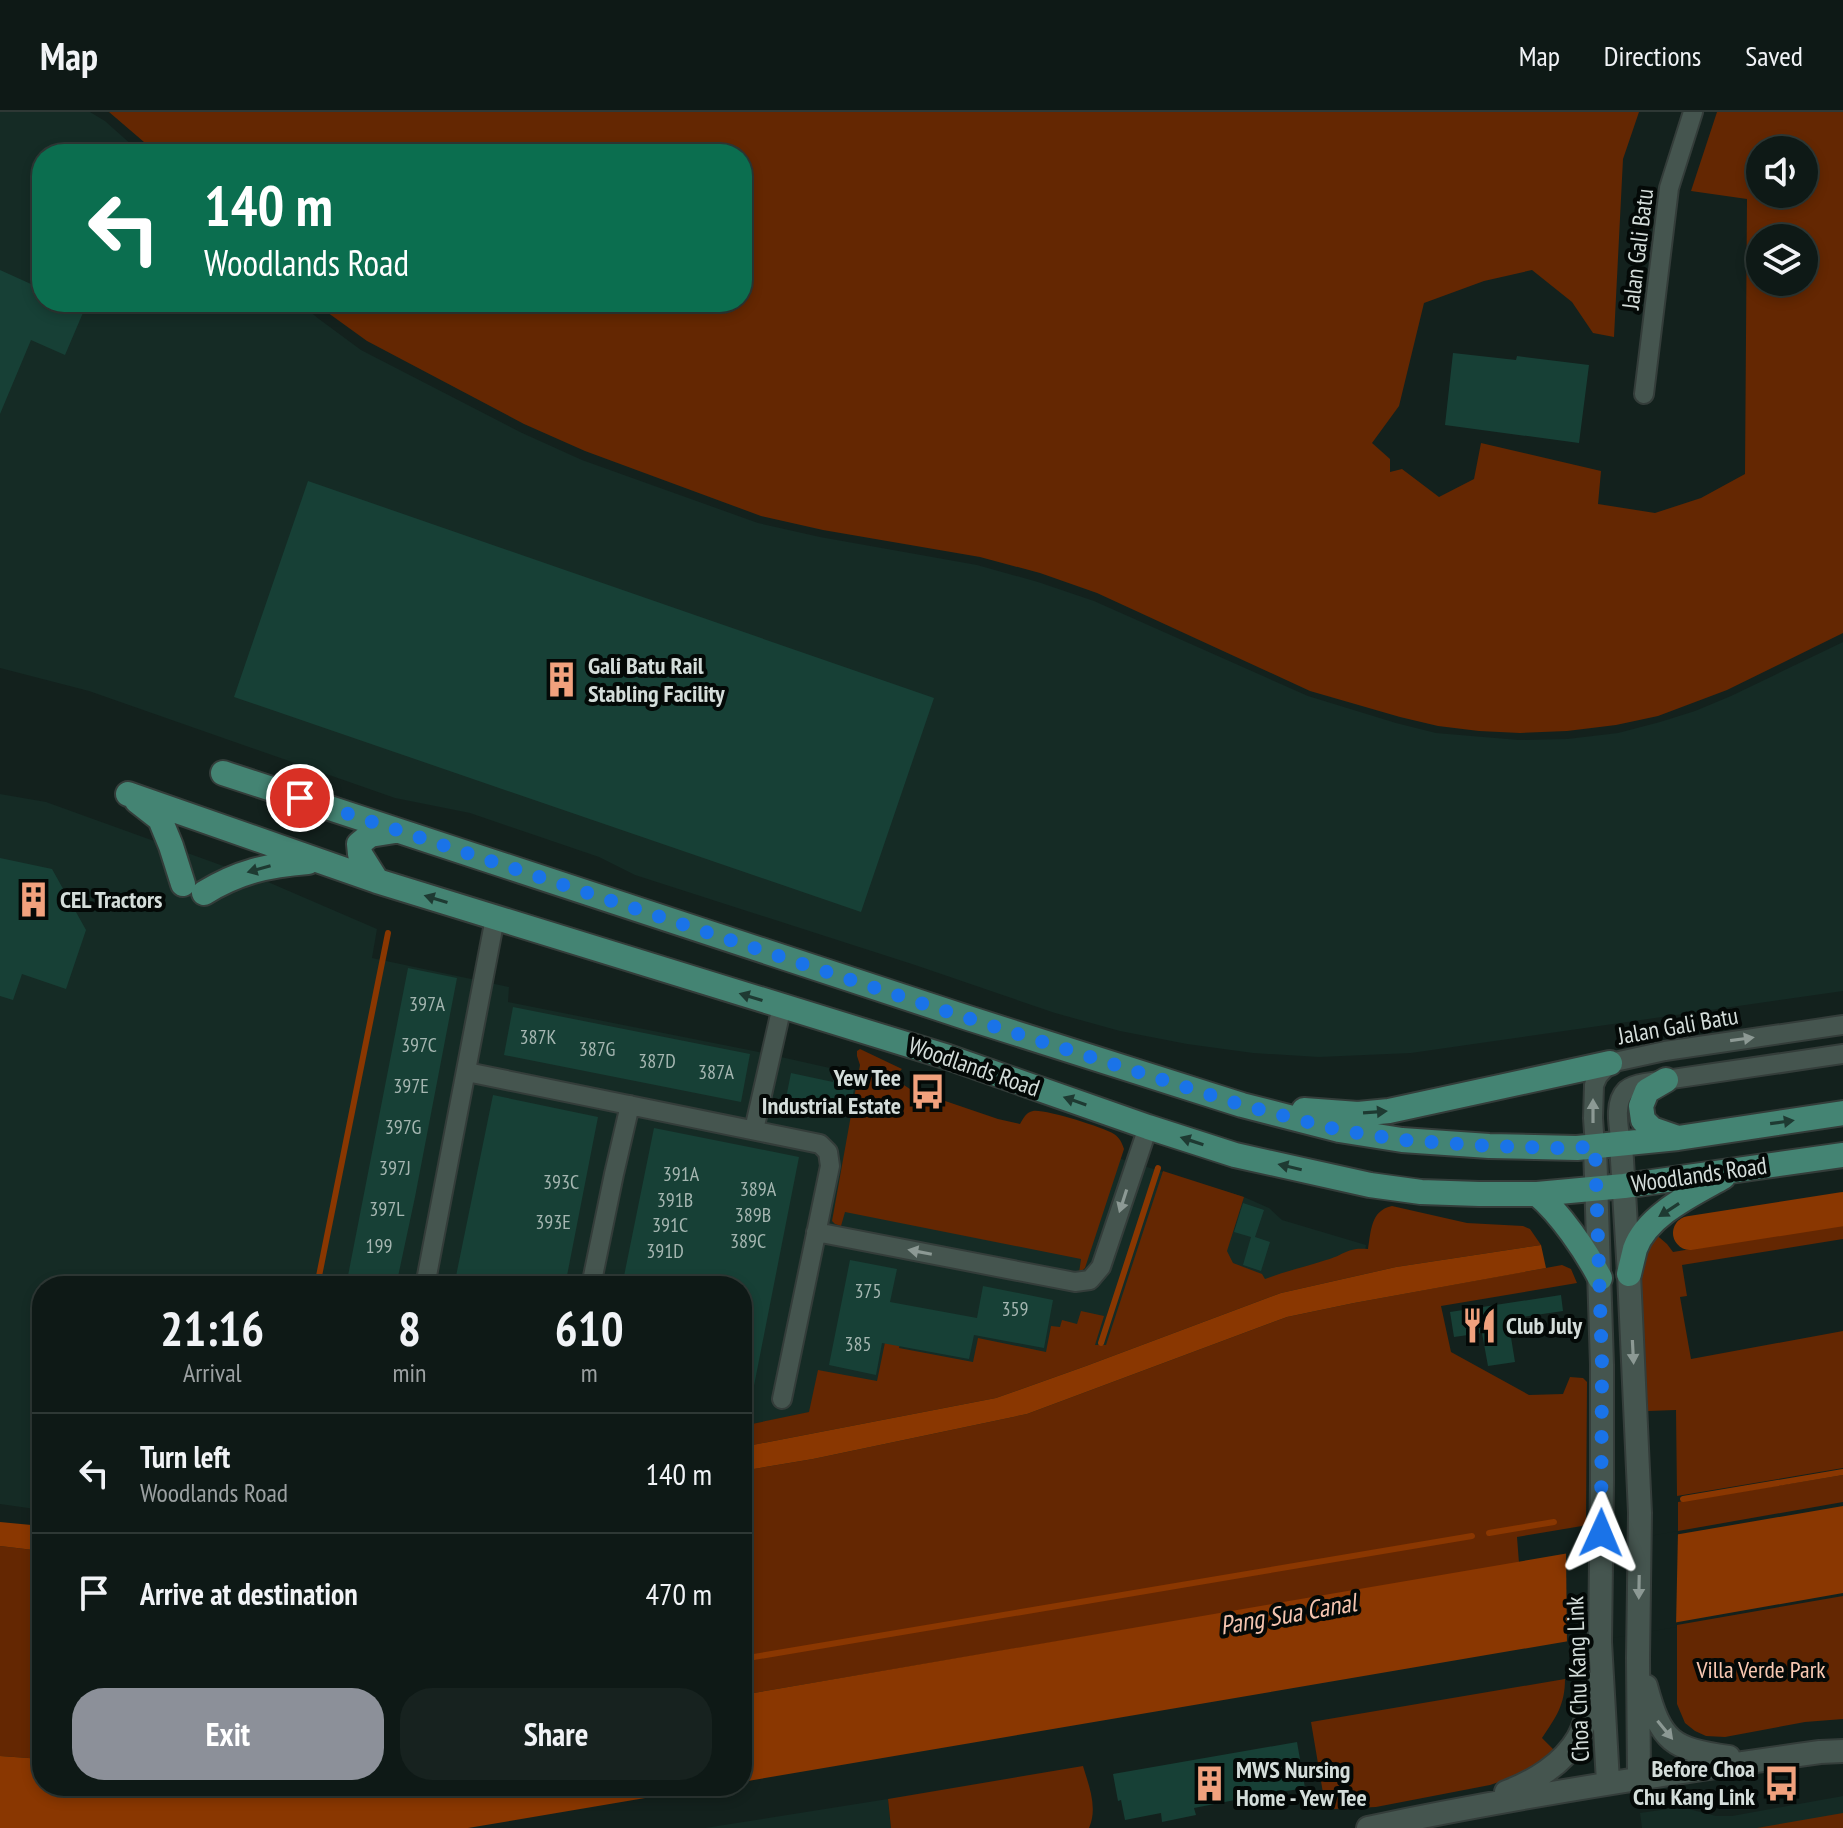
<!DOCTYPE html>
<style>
body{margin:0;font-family:"PT Sans Narrow",sans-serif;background:#17221f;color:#f1f3f6;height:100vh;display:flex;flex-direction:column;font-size:30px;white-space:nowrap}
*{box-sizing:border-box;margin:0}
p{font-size:26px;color:#9ba0a1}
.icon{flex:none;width:44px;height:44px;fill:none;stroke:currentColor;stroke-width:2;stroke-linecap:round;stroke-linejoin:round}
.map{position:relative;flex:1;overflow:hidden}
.side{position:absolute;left:32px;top:1164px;width:720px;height:520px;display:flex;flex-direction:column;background:#0e1916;border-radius:32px;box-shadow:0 4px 12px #0003,0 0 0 2px #2e3835}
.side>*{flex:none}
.hud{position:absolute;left:32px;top:32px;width:720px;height:168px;border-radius:32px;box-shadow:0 4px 12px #0003,0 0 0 2px #2e3835;background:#0b6e4f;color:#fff;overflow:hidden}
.buttons{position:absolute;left:1746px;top:24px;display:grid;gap:16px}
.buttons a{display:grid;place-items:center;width:72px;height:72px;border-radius:50%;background:#0e1916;box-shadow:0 4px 12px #0003,0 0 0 2px #2e3835;font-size:40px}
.pin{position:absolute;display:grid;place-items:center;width:68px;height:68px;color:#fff;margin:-34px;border:4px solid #fff;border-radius:50%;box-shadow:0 2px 8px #0007}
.me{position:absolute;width:88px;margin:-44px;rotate:1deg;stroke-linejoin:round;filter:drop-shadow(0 0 6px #0008)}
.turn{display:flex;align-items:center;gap:28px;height:168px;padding:0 40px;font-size:36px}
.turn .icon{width:104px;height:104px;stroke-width:2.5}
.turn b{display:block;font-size:56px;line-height:68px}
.eta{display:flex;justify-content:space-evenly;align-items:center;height:136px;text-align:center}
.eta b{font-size:48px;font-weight:800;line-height:56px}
.cta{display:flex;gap:16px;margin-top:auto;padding:16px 40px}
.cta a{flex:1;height:92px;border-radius:32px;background:#8c9099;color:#fff;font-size:32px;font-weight:800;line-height:92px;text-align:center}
.cta a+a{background:#17221f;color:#f1f3f6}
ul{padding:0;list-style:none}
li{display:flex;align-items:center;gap:24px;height:120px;padding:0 40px;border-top:2px solid #2e3835}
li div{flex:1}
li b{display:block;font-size:30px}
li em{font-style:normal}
header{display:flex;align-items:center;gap:48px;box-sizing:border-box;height:112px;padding:0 40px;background:#0e1916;border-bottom:2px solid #2e3835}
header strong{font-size:38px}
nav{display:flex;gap:44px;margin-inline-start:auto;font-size:28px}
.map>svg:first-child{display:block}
.built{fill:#152b25}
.green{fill:#642702;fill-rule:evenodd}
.water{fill:#8a3701}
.pier{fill:#13211d}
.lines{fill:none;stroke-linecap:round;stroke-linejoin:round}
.stream{stroke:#8a3701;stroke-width:6}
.river{stroke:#8a3701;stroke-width:34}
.building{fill:#174036}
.minor-casing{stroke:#343d3a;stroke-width:22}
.tertiary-casing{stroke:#343d3a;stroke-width:26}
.primary-casing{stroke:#343d3a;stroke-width:28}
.minor{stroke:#45554f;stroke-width:18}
.tertiary{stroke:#45554f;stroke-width:22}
.primary{stroke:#448473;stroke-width:24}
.oneway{fill:#1e3a32}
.oneway2{fill:#8c9994}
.route{stroke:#1a73e8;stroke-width:14;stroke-dasharray:0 25.2}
.labels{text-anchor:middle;stroke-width:8;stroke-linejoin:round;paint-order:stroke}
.number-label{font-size:20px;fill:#a5b6b1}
.street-label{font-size:24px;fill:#d4ddda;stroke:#040907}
.poi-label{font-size:24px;font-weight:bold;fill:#d4ddda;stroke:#040907;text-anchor:start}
.park-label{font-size:24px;fill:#f8c8b2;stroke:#040907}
.water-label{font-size:26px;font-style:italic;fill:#f4c4af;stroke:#040907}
</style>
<header>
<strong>Map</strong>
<nav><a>Map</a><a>Directions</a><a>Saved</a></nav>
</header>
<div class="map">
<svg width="1843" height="1716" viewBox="0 0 1843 1716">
<rect width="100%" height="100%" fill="#13211d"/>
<path class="built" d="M0,0H90L105,9L142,42H42V190H298L319,207L361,238L520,320L582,348L758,411L820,425L977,453L1038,470L1094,489L1308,584L1396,611L1436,621L1519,628L1567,627L1618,621L1660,610L1695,599L1731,584L1843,530V879L1411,941L1319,945L1253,941L1187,932L1120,919L1055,901L915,853L635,763L599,745L470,701L395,686L89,579L0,556Z
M0,682L46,690L268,770L377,817L372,846L509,875L508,890L754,939L861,963L908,981L1244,1085L1269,1096L1282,1108L1366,1133L1363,1154L1106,1233H1079L1018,1258L742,1314V1174H42V1398L0,1392Z
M1843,1684V1716H1642L1640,1701L1681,1695L1716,1704H1732Z
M888,1687L891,1716H705Z"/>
<path class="green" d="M109,0H1639L1623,47L1614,225L1593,221L1572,190L1532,158L1484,169L1424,191L1399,294L1372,331L1390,347V360L1402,357L1439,385L1474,367L1481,331L1601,359L1598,392L1655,401L1701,386L1745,362L1747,87L1691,79L1717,0H1843V521L1727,578L1658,604L1616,613L1567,619L1520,621L1479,619L1438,614L1400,605L1310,579L1097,481L1040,461L980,445L823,418L761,404L585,339L524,312L367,229L313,190H742V42H158ZM1760,38H1804V82H1760ZM1760,126H1804V170H1760Z
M860,937L902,957L893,966L910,977L998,1007L1020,1012C1023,1007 1026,1000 1033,999C1045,997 1102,1015 1114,1022C1120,1026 1122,1031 1124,1037L1085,1156L1079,1161L1081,1147L845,1100L841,1114L835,1112L832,1109L860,953L857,944V939Z
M1163,1059L1244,1085L1227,1139L1233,1151L1262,1162L1265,1167C1286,1159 1305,1155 1326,1148C1345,1143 1346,1135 1368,1137C1371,1119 1371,1098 1392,1094L1467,1111L1523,1114L1530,1117L1541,1133L1396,1155L1281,1181L1086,1254L996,1286L742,1335V1314L809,1300L818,1258L877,1269L888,1216L902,1219L899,1236L973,1250L978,1226L1046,1240L1051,1214L1060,1215L1062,1208L1077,1212L1081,1199L1104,1204L1095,1233H1106Z
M1843,1106V1127L1682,1153L1687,1184L1680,1185L1691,1247L1843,1219V1356L1677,1384L1676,1298L1648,1299L1637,1165L1653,1120L1667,1132L1673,1140L1691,1137L1690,1129Z
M1562,1153L1571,1157L1577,1171L1441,1194L1451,1240L1529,1283L1563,1282L1570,1265L1583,1266L1587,1270L1586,1411L1582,1414L1517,1425L1519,1451L742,1583V1359L813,1347L1027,1302L1287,1205L1354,1191Z
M1843,1363V1390L1678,1419V1390Z
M0,1434L42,1439V1647L0,1644Z
M1843,1484V1607L1805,1610L1725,1625L1706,1624L1695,1619L1685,1611L1677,1592V1513Z
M1565,1567C1565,1593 1556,1605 1542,1626L1555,1639L1523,1662L1490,1673L1376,1695L1334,1697L1332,1686L1324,1687L1311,1610Z
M1083,1654C1089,1674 1098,1696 1089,1716H891L888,1687Z
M1843,1701V1716H1757Z"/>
<path class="water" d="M1541,1133L1546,1156L1354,1191L1287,1205L1027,1302L813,1347L742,1359V1335L996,1286L1086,1254L1281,1181L1396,1155Z
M1843,1394V1481L1616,1521L742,1670V1583Z
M0,1410L42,1414V1439L0,1434Z
M0,1644L42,1647V1674H716L468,1716H0Z"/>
<path class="pier" d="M1678,1419L1676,1515L1567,1534L1566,1439Z"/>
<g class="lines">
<path class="stream" d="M317,1174L388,821
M1101,1231L1158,1056
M1683,1387L1843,1360
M1489,1421L1554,1410
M742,1547L1472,1424"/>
<path class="river" d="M1690,1121L1843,1097"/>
</g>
<path class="building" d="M0,158L42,177V190H73L85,196L65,243L31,228L0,302Z
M1453,241L1516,248L1517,244L1589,253L1579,331L1445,313Z
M308,369L934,586L861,800L234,585Z
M0,746L52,757L86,818L66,877L22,862L13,888L0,884Z
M408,856L457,866L415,1085L396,1174H346Z
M513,895L750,942L741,990L504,943Z
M791,961L833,970V967L855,971L850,999L809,991L806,1006L783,1001Z
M493,983L598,1005L565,1174H454Z
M654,1016L799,1045L750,1294L742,1293V1174H622Z
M1243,1091L1264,1098L1255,1125L1270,1130L1261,1159L1243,1153L1251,1125L1234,1120Z
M850,1148L897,1157L890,1190L977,1206L983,1174L1053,1188L1044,1236L974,1223L969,1247L882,1231L876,1263L829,1253Z
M1561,1183L1563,1199L1508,1207L1515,1250L1488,1254L1482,1221L1454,1225L1450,1200Z
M1297,1630L1305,1676L1268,1682L1270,1691L1236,1697L1235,1688L1194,1696L1196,1703L1162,1710L1161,1701L1125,1708L1121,1688L1118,1689L1113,1662Z"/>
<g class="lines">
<defs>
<path id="minor" d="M1644,282L1669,76L1693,0
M467,960L820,1032L828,1040L830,1054L782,1287
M754,1018L782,894
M1621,1032C1619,1016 1613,991 1626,978C1631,974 1639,972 1645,971L1843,942
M1595,1035L1593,1006L1594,973L1598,964L1610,951L1665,939L1843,913
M816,1120L1075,1170L1090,1168L1101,1155L1148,1015
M425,1174L495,806
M591,1174L614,1062L630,993"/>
<path id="tertiary" d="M1621,1032L1629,1162L1640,1401L1638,1546L1639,1665
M1595,1035L1602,1253V1369L1600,1530L1608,1670
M1646,1574C1661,1630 1672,1637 1729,1645
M1506,1680C1533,1670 1563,1652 1578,1626C1587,1610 1591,1589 1594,1571
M1368,1716C1518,1684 1668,1661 1820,1640L1843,1639"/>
<path id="primary" d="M223,661L968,906L1242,993L1339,1018L1402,1028L1489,1034L1577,1036L1678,1026L1843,1001
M128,682L377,769L948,945L1148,1015L1235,1043L1370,1073L1421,1080L1479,1082H1537L1624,1074L1843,1043
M137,689L160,707L171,734L183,772
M377,769L360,742L359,732L370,723L395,719
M204,781C238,760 268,753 308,750
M1666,968L1647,979L1641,994L1643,1008L1652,1017L1675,1025
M1304,998L1358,1002L1389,999L1610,951
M1537,1082C1560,1101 1586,1139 1600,1166
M1629,1162C1631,1154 1633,1145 1635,1137C1647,1103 1693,1082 1723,1065"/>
</defs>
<use href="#minor" class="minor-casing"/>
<use href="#tertiary" class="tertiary-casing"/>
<use href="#primary" class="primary-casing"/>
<use href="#minor" class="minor"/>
<use href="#tertiary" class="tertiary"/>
<use href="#primary" class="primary"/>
</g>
<defs><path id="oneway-solid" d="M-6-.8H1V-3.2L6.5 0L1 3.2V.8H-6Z" transform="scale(2)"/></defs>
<g class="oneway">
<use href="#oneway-solid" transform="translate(259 757) rotate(164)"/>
<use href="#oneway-solid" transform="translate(436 787) rotate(-163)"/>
<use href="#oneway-solid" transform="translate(751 885) rotate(-163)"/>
<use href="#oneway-solid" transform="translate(1075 989) rotate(-161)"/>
<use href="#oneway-solid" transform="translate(1375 1000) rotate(-4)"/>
<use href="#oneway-solid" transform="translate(1782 1010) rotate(-8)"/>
<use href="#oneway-solid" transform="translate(1192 1029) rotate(-162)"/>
<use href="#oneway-solid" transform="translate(1290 1055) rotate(-167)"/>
<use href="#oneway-solid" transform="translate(1669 1098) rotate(147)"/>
</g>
<g class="oneway2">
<use href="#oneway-solid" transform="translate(1742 927) rotate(-8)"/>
<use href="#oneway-solid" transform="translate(1593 999) rotate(-90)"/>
<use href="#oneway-solid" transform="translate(1123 1089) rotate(108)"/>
<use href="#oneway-solid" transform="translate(920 1140) rotate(-169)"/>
<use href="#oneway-solid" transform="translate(1633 1240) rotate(87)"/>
<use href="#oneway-solid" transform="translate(1639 1475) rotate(91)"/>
<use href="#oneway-solid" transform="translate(1665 1618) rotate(51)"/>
</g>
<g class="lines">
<path class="route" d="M300,686L939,897L1242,993L1339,1018L1402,1028L1489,1034L1555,1036L1595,1035L1602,1253L1601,1421"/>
</g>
<defs>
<symbol id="building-bare" viewBox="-9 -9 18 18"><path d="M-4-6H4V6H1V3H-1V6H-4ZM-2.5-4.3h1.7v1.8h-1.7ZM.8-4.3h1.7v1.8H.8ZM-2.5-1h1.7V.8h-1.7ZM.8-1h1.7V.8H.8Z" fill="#f1a17d" stroke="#040907" stroke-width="2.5" paint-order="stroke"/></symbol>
<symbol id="bus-bare" viewBox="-9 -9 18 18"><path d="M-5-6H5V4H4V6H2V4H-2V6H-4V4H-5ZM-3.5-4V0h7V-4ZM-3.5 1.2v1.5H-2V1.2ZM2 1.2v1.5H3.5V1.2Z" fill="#f1a17d" stroke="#040907" stroke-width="2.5" paint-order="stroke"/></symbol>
<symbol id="restaurant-bare" viewBox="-9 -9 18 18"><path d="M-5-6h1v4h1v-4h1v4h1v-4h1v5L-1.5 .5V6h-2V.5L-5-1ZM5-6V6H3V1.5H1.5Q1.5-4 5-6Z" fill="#f1a17d" stroke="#040907" stroke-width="2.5" paint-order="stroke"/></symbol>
</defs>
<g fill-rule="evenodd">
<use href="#building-bare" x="536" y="542" width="51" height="51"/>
<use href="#building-bare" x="8" y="762" width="51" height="51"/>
<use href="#bus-bare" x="902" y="954" width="51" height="51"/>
<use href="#restaurant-bare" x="1454" y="1188" width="51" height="51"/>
<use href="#bus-bare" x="1756" y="1646" width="51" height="51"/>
<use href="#building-bare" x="1184" y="1646" width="51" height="51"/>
</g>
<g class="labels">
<g class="number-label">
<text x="427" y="899">397A</text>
<text x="538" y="932">387K</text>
<text x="419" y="940">397C</text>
<text x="597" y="944">387G</text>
<text x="657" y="956">387D</text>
<text x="716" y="967">387A</text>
<text x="411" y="981">397E</text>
<text x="403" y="1022">397G</text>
<text x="395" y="1063">397J</text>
<text x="681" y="1069">391A</text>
<text x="561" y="1077">393C</text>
<text x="758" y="1084">389A</text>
<text x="675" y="1095">391B</text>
<text x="387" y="1104">397L</text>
<text x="753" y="1110">389B</text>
<text x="553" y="1117">393E</text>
<text x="670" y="1120">391C</text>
<text x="748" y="1136">389C</text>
<text x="379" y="1141">199</text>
<text x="665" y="1146">391D</text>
<text x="868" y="1186">375</text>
<text x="1015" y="1204">359</text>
<text x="858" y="1239">385</text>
</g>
<g class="street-label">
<text transform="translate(1638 137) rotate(-83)" y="8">Jalan Gali Batu</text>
<text transform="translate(1678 914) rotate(-10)" y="8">Jalan Gali Batu</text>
<text transform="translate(974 955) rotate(19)" y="8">Woodlands Road</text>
<text transform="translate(1699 1063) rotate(-8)" y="8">Woodlands Road</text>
<text transform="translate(1578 1567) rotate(-92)" y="8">Choa Chu Kang Link</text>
</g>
<g class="poi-label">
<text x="588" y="562">Gali Batu Rail<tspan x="588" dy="28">Stabling Facility</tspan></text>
<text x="60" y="796">CEL Tractors</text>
<text x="901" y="974" text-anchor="end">Yew Tee<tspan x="901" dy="28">Industrial Estate</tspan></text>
<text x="1506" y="1222">Club July</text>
<text x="1755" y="1665" text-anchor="end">Before Choa<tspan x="1755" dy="28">Chu Kang Link</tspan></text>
<text x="1236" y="1666">MWS Nursing<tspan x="1236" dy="28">Home - Yew Tee</tspan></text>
</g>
<g class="park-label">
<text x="1761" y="1566">Villa Verde Park</text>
</g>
<g class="water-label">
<text transform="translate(1288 1502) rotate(-10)" y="9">Pang Sua Canal</text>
</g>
</g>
</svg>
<div class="buttons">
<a><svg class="icon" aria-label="sound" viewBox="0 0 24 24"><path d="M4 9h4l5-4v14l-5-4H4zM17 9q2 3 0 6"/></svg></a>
<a><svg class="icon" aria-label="layers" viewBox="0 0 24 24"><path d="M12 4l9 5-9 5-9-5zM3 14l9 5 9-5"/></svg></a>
</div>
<div class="pin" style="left:300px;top:686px;background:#d93025"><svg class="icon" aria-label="arrive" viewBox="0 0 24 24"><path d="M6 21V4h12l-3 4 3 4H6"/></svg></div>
<svg class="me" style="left:1601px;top:1421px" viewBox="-20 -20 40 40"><path d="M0-17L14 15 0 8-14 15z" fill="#1a73e8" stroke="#fff" stroke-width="4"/></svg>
<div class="hud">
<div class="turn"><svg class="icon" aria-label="left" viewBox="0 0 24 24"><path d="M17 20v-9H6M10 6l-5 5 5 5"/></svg><div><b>140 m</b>Woodlands Road</div></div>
</div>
<section class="side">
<div class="eta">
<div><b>21:16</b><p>Arrival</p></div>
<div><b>8</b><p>min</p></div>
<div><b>610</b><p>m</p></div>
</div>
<ul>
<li><svg class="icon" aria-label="left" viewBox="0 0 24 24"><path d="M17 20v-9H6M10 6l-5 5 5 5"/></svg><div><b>Turn left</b><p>Woodlands Road</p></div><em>140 m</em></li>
<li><svg class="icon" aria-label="arrive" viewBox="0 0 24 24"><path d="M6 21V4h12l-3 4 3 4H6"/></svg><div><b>Arrive at destination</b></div><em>470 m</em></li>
</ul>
<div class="cta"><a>Exit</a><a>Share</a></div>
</section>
</div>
